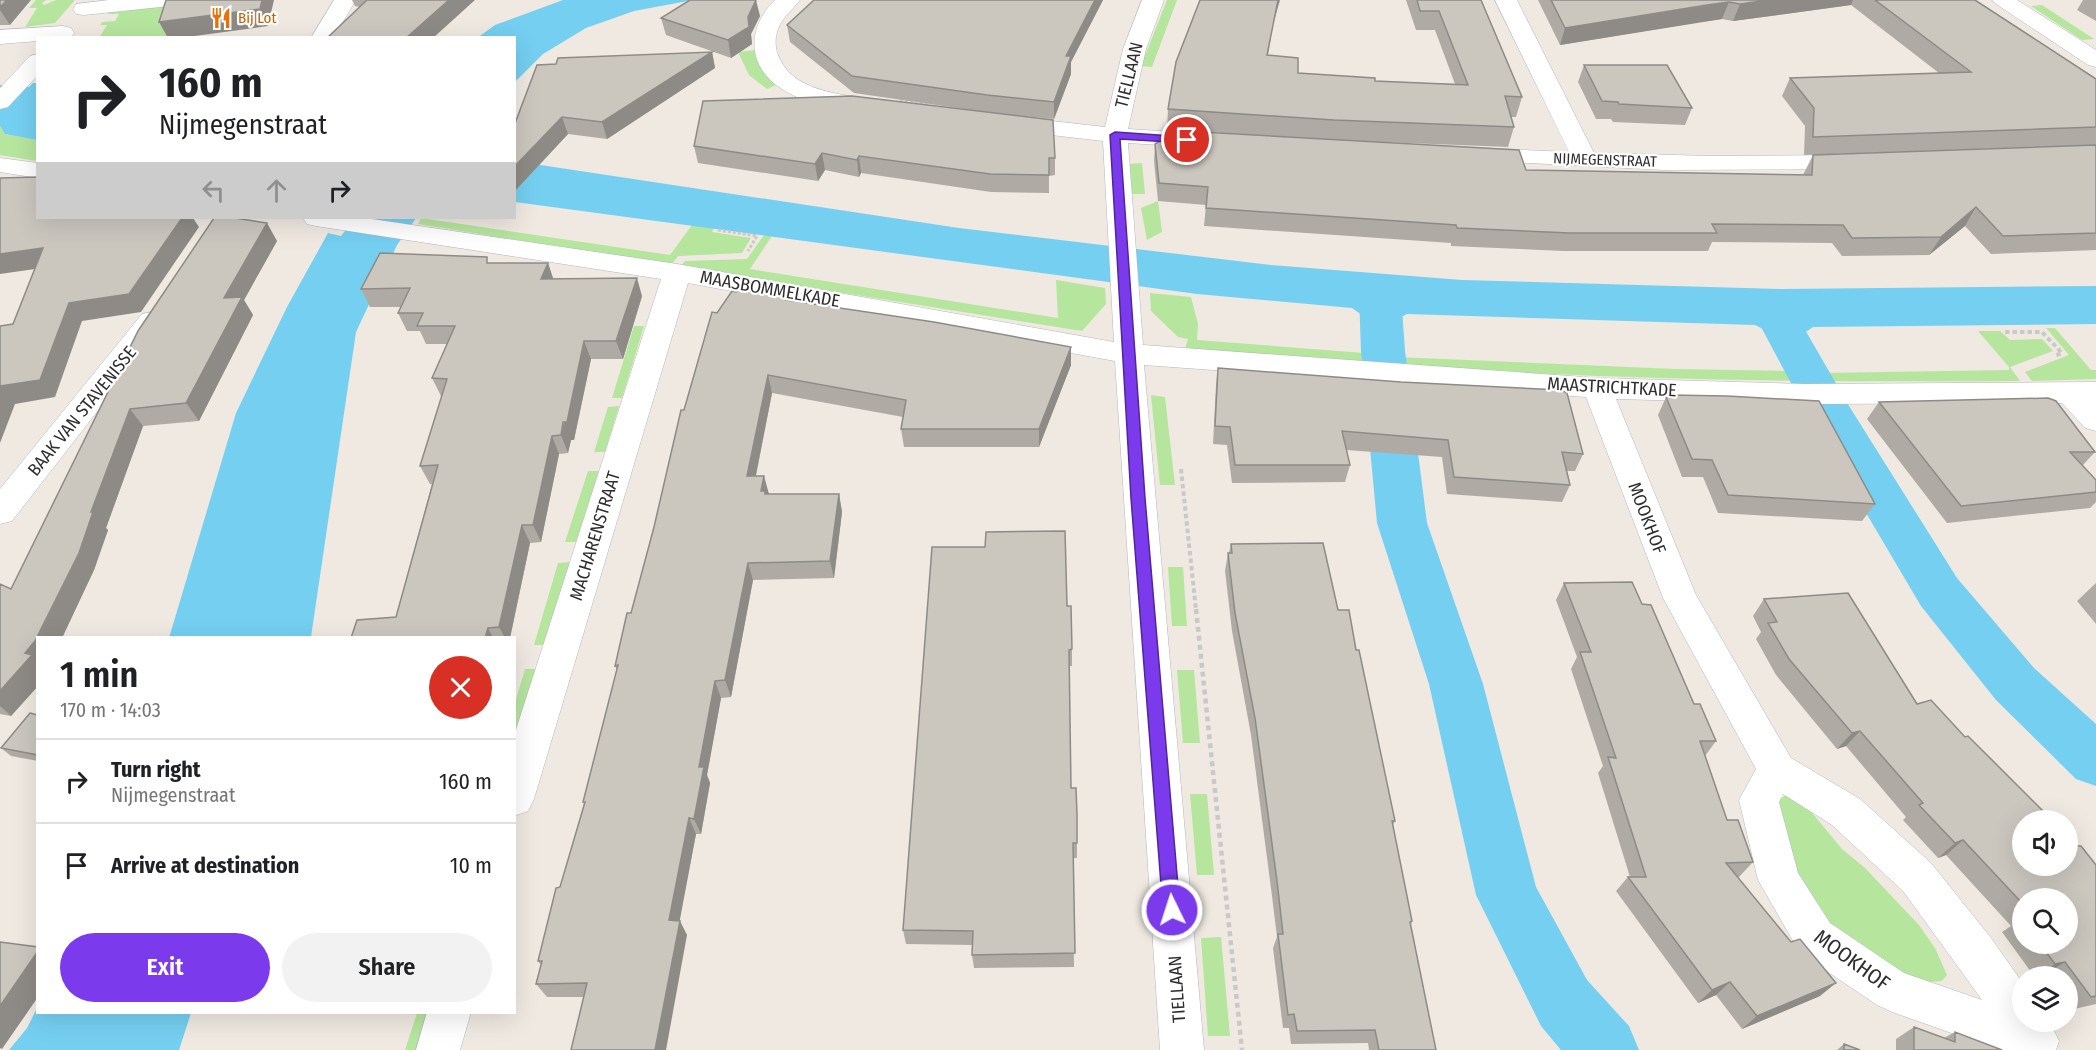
<!DOCTYPE html>
<meta charset="utf-8">
<style>
body{margin:0;font-family:"Fira Sans Condensed",sans-serif;background:#f2f2f2;color:#202124;height:100vh;display:flex;flex-direction:column;font-size:22px;white-space:nowrap}
*{box-sizing:border-box;margin:0}
p{font-size:20px;color:#757577}
.icon{flex:none;width:33px;height:33px;fill:none;stroke:currentColor;stroke-width:2;stroke-linecap:round;stroke-linejoin:round}
.map{position:relative;flex:1;overflow:hidden}
.drawer{position:absolute;left:36px;top:636px;width:480px;height:378px;display:flex;flex-direction:column;background:#fff;border-radius:0px;box-shadow:0 6px 24px #0002}
.drawer>*{flex:none}
.banner{position:absolute;left:36px;top:36px;width:480px;height:183px;border-radius:0px;box-shadow:0 6px 24px #0002;background:#fff;color:#202124;overflow:hidden}
.fabs{position:absolute;left:2012px;top:810px;display:grid;gap:12px}
.fabs a{display:grid;place-items:center;width:66px;height:66px;border-radius:50%;background:#fff;box-shadow:0 6px 24px #0002;font-size:30px}
.pin{position:absolute;display:grid;place-items:center;width:51px;height:51px;color:#fff;margin:-26px;border:3px solid #fff;border-radius:50%;box-shadow:0 2px 6px #0007}
.me{position:absolute;width:66px;margin:-33px;rotate:356deg;stroke-linejoin:round;filter:drop-shadow(0 0 4px #0008)}
.turn{display:flex;align-items:center;gap:21px;height:126px;padding:0 24px;font-size:27px}
.turn .icon{width:78px;height:78px;stroke-width:2.5}
.turn b{display:block;font-size:42px;line-height:51px}
.lanes{display:flex;align-items:center;height:57px;padding:0 24px;background:#0003;justify-content:center;gap:30px;direction:ltr}
.lanes .off{opacity:.35}
.round{display:grid;place-items:center;flex:none;width:63px;height:63px;border-radius:32px;background:#f2f2f2}
.overview{display:flex;align-items:center;justify-content:space-between;height:102px;padding:0 24px}
h1{font-size:36px;font-weight:600;line-height:45px}
.primary-button{display:flex;gap:12px;margin-top:auto;padding:12px 24px}
.primary-button a{flex:1;height:69px;border-radius:36px;background:#7c3aed;color:#fff;font-size:24px;font-weight:600;line-height:69px;text-align:center}
.primary-button a+a{background:#f2f2f2;color:#202124}
ul{padding:0;list-style:none}
li{display:flex;align-items:center;gap:18px;height:84px;padding:0 24px;border-top:2px solid #e0e0e0}
li div{flex:1}
li b{display:block;font-size:22px}
li em{font-style:normal}
.map>svg:first-child{display:block}
.green{fill:#b6e59e}
.water{fill:#75cff0}
.lines{fill:none;stroke-linecap:round;stroke-linejoin:round}
.canal{fill:#75cff0;fill-rule:evenodd}
.minor-casing{stroke:#b4b7c1;stroke-width:1}
.path-far2{stroke:#c9c9c9;stroke-width:3;stroke-dasharray:3 2;stroke-linecap:butt}
.path-far1{stroke:#c9c9c9;stroke-width:4;stroke-dasharray:4.5 3;stroke-linecap:butt}
.path{stroke:#c9c9c9;stroke-width:4.5;stroke-dasharray:5 4;stroke-linecap:butt}
.minor{fill:#fff;fill-rule:evenodd}
.wall{fill:#afaba4;fill-rule:evenodd}
.shaded-wall{fill:#8e8b86}
.building{fill:#cbc7bf;stroke:#8e8b86;stroke-width:1.5}
.route{fill:#7c3aed;stroke:#51269a;stroke-width:1.5}
.labels{text-anchor:middle;stroke-width:4.5;stroke-linejoin:round;paint-order:stroke}
.far-food-label{font-size:15px;fill:#c56008;stroke:#fff;text-anchor:start}
.far-street-label{font-size:15px;fill:#2e2e2e;stroke:#fff}
.street-label{font-size:18px;fill:#2e2e2e;stroke:#fff}
.near-street-label{font-size:21px;fill:#2e2e2e;stroke:#fff}
</style>
<div class="map">
<svg width="2096" height="1050" viewBox="0 0 2096 1050">
<rect width="100%" height="100%" fill="#efe9e1"/>
<path class="green" d="M36,0H46L42,3L44,5L56,0H75L55,23L25,27L37,8H29Z
M209,0L169,37L99,38L107,25H100L102,22L115,21L119,14H107L109,12Z
M1167,0H1177L1152,67L1141,66Z
M2042,5L2094,39L2082,40L2031,6Z
M756,50L779,84L767,89L749,75L738,52Z
M0,126L5,134L37,140V161L0,155Z
M1142,163L1145,194H1132L1129,164Z
M1158,201L1162,232L1147,240L1141,208Z
M421,218L670,255L692,225L714,228L712,232L751,238L742,253L678,256L671,265L418,224Z
M764,235L772,236L750,269L1058,318L1056,280L1105,288L1106,304L1082,331L680,267L685,261L747,259Z
M1150,293L1191,297L1198,324L1197,340L1364,353L1365,349L1395,352L1396,357L1675,369L1788,371L1786,368H1817L1820,373L2009,370V367L1978,331H2000L2010,340L2042,339L2053,351L2010,367L2020,381C1857,382 1693,381 1530,373C1415,368 1300,358 1185,349L1188,339L1178,337L1151,311Z
M634,326H644L622,398H612Z
M2046,328H2055L2091,370H2096V379L2032,381L2025,372L2069,355Z
M1151,395L1165,397L1175,485H1160Z
M619,406L605,452H594L608,407Z
M588,471H599L576,542H565Z
M571,562L546,645H534L558,563Z
M1168,567H1183L1187,626H1172Z
M525,669H537L515,746V703Z
M1177,670H1194L1200,743H1183Z
M1190,794H1207L1214,875H1197Z
M1785,796H1792L1808,808L1842,849L1865,868L1919,925L1935,948L1947,975L1942,981L1930,982L1903,975L1837,935L1801,895L1776,801Z
M1221,937L1230,1036H1208L1201,938Z
M417,1013H433L421,1050H405Z"/>
<path class="water" d="M563,0H693L634,11L586,28L543,54L515,82L514,38H477L495,25Z
M33,83H37V140L5,134L0,126V85L29,87Z
M514,161L959,228L1271,265L1462,280L1782,289L2096,286V324L1813,327C1791,343 1778,337 1755,325L1407,314C1384,326 1372,323 1352,308L1197,294L515,202Z
M355,218H416L397,245L356,332L311,637L169,638L236,413L287,307L328,233L341,236Z
M37,1008L38,1012L191,1013L179,1050H9L27,1028Z"/>
<g class="lines">
<path class="canal" d="M1380,281L1395,285L1401,294L1405,351L1427,523L1483,684L1536,887L1587,980L1629,1026L1639,1050H1561L1541,1026L1476,895L1429,684L1377,523L1361,351L1359,294L1365,285Z
M1774,298L1789,302L1849,406L1957,578L2034,668L2096,724V786L2076,779L1996,700L1921,606L1807,413L1753,312L1759,302Z"/>
<defs>
<path id="minor" d="M109,0H181L177,4L170,6L84,15L76,14L73,9L76,4Z
M334,0H356L333,38H311Z
M775,0H800C792,11 783,16 778,29C775,36 775,45 777,52C790,93 841,93 875,101L879,106L875,111C861,115 844,110 830,107C814,103 797,99 782,89C747,67 746,28 775,0Z
M1142,0H1164L1146,49L1128,129L1208,134L1217,136L1220,141L1217,146L1208,148L1128,143L1143,345L1597,378L1805,384L2096,382V431L2085,428L2062,403L1805,404L1616,399L1696,595L1791,758L1860,799L1931,863L1991,938L2022,982V1022H2050L2059,1041L2056,1050H2000L1892,1012L1877,1005L1800,953L1758,880L1739,800L1756,769L1663,598L1586,397L1144,365L1204,1050H1160L1115,361L688,283L534,799L528,811L514,816V736L661,279L316,226L307,224L303,218H365L677,264L1114,342L1103,141L1008,130L1000,128L996,123L1000,118L1008,116L1105,127L1123,49ZM1783,794L1832,825L1903,891L1982,1000L1904,973L1830,923L1798,873L1779,802Z
M1495,0H1517L1594,153L1712,156L1852,155L1861,157L1864,162L1861,167L1852,169L1665,170L1469,160L1466,155L1469,150L1478,148L1569,152Z
M1992,0H2017L2096,50V67L2088,65L1996,4Z
M63,26L71,28L74,33L71,38H38V41L0,44V30Z
M38,54V75L8,107L0,109V88L30,56Z
M0,158L38,163V178L0,172Z
M152,312L162,314L166,321L162,328L12,521L0,524V489L142,314Z
M427,1012H471L460,1050H416Z"/>
</defs>
<use href="#minor" class="minor-casing"/>
<path class="path-far2" d="M900,100L928,104
M718,230L757,236L748,251"/>
<path class="path-far1" d="M2005,332H2042L2062,353L2054,356
M1181,469L1196,610"/>
<path class="path" d="M1196,609L1242,1050"/>
<use href="#minor" class="minor"/>
</g>
<path class="wall" d="M0,0L10,25H0Z
M352,0H475L360,7L355,6Z
M814,0H1103L1071,62V74L1054,119L1014,115L1055,158V175L1049,176V193L991,192L861,173L859,177L825,170L818,181L698,163L694,146L971,110L854,93L790,42L787,25Z
M1406,0H1481L1522,97L1516,117H1511L1514,127L1508,147L1382,142L1526,170L1803,175L1813,155L2096,145V250L1991,254L1965,226L1929,255L1842,256L1832,243L1712,242L1708,251H1563L1451,246V243L1204,226L1206,205L1158,201L1154,161L1155,144L1250,135L1167,129L1168,109L1273,25L1268,55L1298,73L1375,81L1455,84L1435,30H1416Z
M1538,0H1975L2096,79V145L1804,155L1805,126L1782,96L1790,78L1939,73L1851,5L1733,21L1722,19L1700,22L1560,45Z
M2083,0H2096V21L2077,10Z
M760,16L751,34L752,44L731,58L666,35L661,18Z
M712,52L715,68L607,139L568,134L514,192L556,64Z
M1584,65L1692,108L1685,125L1613,122L1611,119H1596L1578,82Z
M277,241L244,300L253,315L199,421L143,426L106,528L108,530L94,570L62,638H38V686L11,716L0,714V584L11,589L138,331Z
M489,263H548L553,279L642,296L623,359H591L574,440H571L568,453L559,454L541,542L530,543L510,638H351L396,617L432,484H430L420,466L442,396H441L432,378L447,344H426L420,331H407L398,313L401,307H370L361,289Z
M787,298L788,300L1071,365L1039,447H904L901,429L903,417L772,393L756,476L769,494H839L842,512L834,578L753,580L731,697L721,698L707,775L710,783L701,834H696L679,921L687,935L583,997H547L536,984L541,965L538,961L560,887L584,804L583,802L617,670L615,666L631,613L654,527L684,410L717,313Z
M1218,368L1583,454L1575,471H1567L1570,485L1562,502L1447,494L1442,457L1346,450L1350,465L1345,482L1232,483L1227,445L1213,444L1216,385Z
M1670,395L1875,504L1862,521L1718,513L1703,477H1682L1658,415L1666,397H1669Z
M1879,402L2095,452L2083,465L2096,492V502L2090,508L1947,523L1867,419Z
M1231,544L1338,610L1356,650L1395,821L1393,825L1412,921L1411,925L1436,1050H1369L1368,1043L1291,1044L1289,1028H1283L1273,948L1277,937L1272,896L1251,735L1232,631L1225,571L1228,553H1229Z
M985,547L1067,606L1072,649V666H1069L1071,788L1077,843V858H1073L1074,967L974,968L972,955V945L906,944L903,930Z
M1564,583L1642,604L1694,704L1716,741L1705,756L1727,820L1753,862L1739,877H1737L1820,996L1742,1029L1716,995L1698,1003L1616,891L1628,877H1630L1598,773L1603,766L1571,669L1577,657L1556,600Z
M2096,583V624L2077,601Z
M1764,599L1965,737L2096,865V1004L2070,1010L2067,1006V976H2045L2044,975L2034,976L2002,932L2011,926L1946,855L1938,858L1903,820L1906,817L1846,746L1837,749L1776,675L1756,639L1761,632L1753,616ZM2022,898L2067,944H2022Z
M38,715V761L11,756L1,748Z
M1914,1027L1944,1038L1955,1032L2002,1050H1896V1039Z
M1844,1044L1860,1050H1837Z"/>
<path class="shaded-wall" d="M7,0H31L10,25L0,10V7Z
M262,0H274L268,26L180,38H168L159,22Z
M449,0H475L433,38H406Z
M756,0L760,16L751,34L752,44L731,58L728,40L748,17Z
M1095,0H1103L1071,62V74L1054,119V102L1066,56Z
M1278,0H1280L1273,25L1265,75L1276,6Z
M1769,0H1853L1851,5L1733,21L1740,4Z
M1729,2L1722,19L1560,45L1565,28Z
M712,52L715,68L607,139L602,122Z
M562,117L568,134L514,192V167Z
M822,153L825,170L818,181L815,164Z
M859,156L861,173L859,177L857,160Z
M1976,207L1965,226L1929,255L1941,237Z
M182,218H193L199,227L141,312L82,321L55,397L15,404L0,443V386L69,303Z
M267,223L277,241L244,300L253,315L199,421L186,403L224,298Z
M43,248L56,266L0,274V254Z
M548,263L554,281L541,279Z
M637,278L642,296L623,359L616,341Z
M584,341L591,359L574,440H571L568,453L561,435Z
M1071,347V365L1039,447V429Z
M768,375L772,393L752,494L747,476Z
M130,409L143,426L106,528L108,530L94,570L62,638H38V686L11,716L0,706V691L25,653L91,512Z
M552,436L559,454L541,542L533,525Z
M764,476L769,494L768,500L761,491Z
M839,494L842,512L834,578L830,561Z
M522,525L530,543L510,638H505L499,627Z
M748,563L753,580L731,697L725,680Z
M488,628L493,638H485Z
M715,681L721,698L707,775L710,783L701,834L694,819L699,767Z
M1860,731L1846,746L1837,749L1852,733Z
M689,818L696,834L677,935L669,920Z
M1963,840L1946,855L1938,858L1955,843Z
M680,921L687,935L666,1050H655Z
M38,951V997L2,1049L0,1048V1006Z
M2065,962L2044,975L2037,976L2055,964Z
M1730,982L1716,995L1698,1003L1712,990Z
M1836,983L1820,996L1742,1029L1757,1016Z"/>
<path class="building" d="M0,0H7L0,7Z
M166,0H262L260,9L159,22Z
M367,0H449L406,38H327Z
M690,0H756L748,17L749,27L728,40L661,18Z
M814,0H1095L1066,56H1071L1054,102L987,95L852,76L787,25Z
M1200,0H1278L1267,55L1298,58V73L1375,78V81L1468,85L1439,11H1420L1417,0H1481L1522,97L1505,96L1514,127L1334,120L1168,109L1176,62Z
M1551,0H1769L1740,4L1729,2L1707,5L1565,28Z
M1875,0H1975L2096,79V127L1813,137L1814,108L1790,78L1971,72Z
M712,52L602,122L562,117L514,167V126L537,65L556,64L558,58Z
M1584,65H1667L1692,108L1619,104L1618,102L1602,101Z
M852,96L1053,120L1055,158H1049V175L990,174L859,156L857,160L822,153L815,164L694,146L703,101Z
M1165,130L1519,150L1526,170L1812,175L1813,155L2096,145V233L2003,236L1976,207L1941,237L1852,238L1843,225L1712,224L1717,233H1570L1457,228L1456,225L1206,208L1208,187L1159,183L1155,144L1163,139Z
M38,177V218H182L129,294L69,303L40,380L0,386V326L13,324L43,248L0,254V178Z
M214,218H235L267,223L224,298L242,297L186,403L130,409L91,512H93L79,553L35,641L25,653L32,655L0,691V584L11,589L138,331Z
M380,253L487,257V263H548L541,279L637,278L616,341H584L567,422H563L561,435L552,436L533,525H522L499,627L488,628L485,638H351L357,620L396,617L438,465L420,466L447,379L432,378L455,326H417L423,313H398L410,288L361,289Z
M738,289L787,298L786,300L934,322L1071,347L1039,429H901L906,400L768,375L747,476H764L761,491H765V494H839L830,561L748,563L725,680L715,681L699,767H704L694,819L689,818L669,920L680,921L655,1050H571L587,983L536,984L542,961H538L556,888L560,887L585,802H583L618,665L615,666L627,613H631L654,527L681,410H684L712,312L717,313L732,291L736,292Z
M1218,368L1401,382L1561,390L1567,393L1583,454L1562,452L1570,485L1454,477L1448,440L1342,431L1350,465H1235L1230,427L1215,426Z
M1670,395L1727,396L1819,401L1875,504L1728,495L1712,460L1692,459L1666,397L1671,398Z
M2048,398L2056,401L2095,452H2070L2096,480V492L1961,506L1879,402Z
M1065,531L1067,606H1071L1072,649L1069,650L1071,788H1076L1077,815V843H1073L1075,953L972,955L973,931L903,930L932,547H985L986,532Z
M1323,543L1338,610H1349L1356,650H1359L1395,821H1392L1412,921L1410,922L1436,1050H1379L1375,1030L1297,1031L1294,1014L1288,1015L1278,934H1283L1277,881L1255,718L1235,613L1228,553H1232L1231,544Z
M1632,582L1642,604L1651,605L1694,704H1700L1716,741H1700L1727,820H1738L1753,862L1726,863L1791,942L1800,939L1836,983L1757,1016L1730,982L1712,990L1628,877H1646L1608,757L1616,758L1580,652H1591L1564,583Z
M1848,593L1917,704L1931,700L1965,737L1968,736L2052,820H2022V866H2067V836L2077,846H2081L2096,865V996L2091,997L2065,962L2055,964L2040,944H2067V898H2022V903L1963,840L1955,843L1919,805L1923,803L1860,731L1852,733L1789,659L1768,623L1777,622L1764,599Z
M30,713L38,715V755L1,748Z
M0,942L38,947V951L0,1006Z
M1914,1027L1955,1042V1032L2002,1050H1914Z
M1844,1044L1860,1050H1844Z"/>
<path class="route" d="M1115,132L1187,137L1192,140L1187,143L1120,139L1145,498L1180,910L1178,916L1172,919L1166,916L1163,910L1131,498L1110,135Z"/>
<defs>
<symbol id="restaurant-bare" viewBox="-9 -9 18 18"><path d="M-5-6h1v4h1v-4h1v4h1v-4h1v5L-1.5 .5V6h-2V.5L-5-1ZM5-6V6H3V1.5H1.5Q1.5-4 5-6Z" fill="#e8710a" stroke="#fff" stroke-width="2.5" paint-order="stroke"/></symbol>
</defs>
<g fill-rule="evenodd">
<use href="#restaurant-bare" x="206" y="3" width="30" height="30"/>
</g>
<g class="labels">
<g class="far-food-label">
<text x="238" y="23">Bij Lot</text>
</g>
<g class="far-street-label">
<text transform="translate(1605 160) rotate(2)" y="5">NIJMEGENSTRAAT</text>
</g>
<g class="street-label">
<text transform="translate(1129 75) rotate(-76)" y="6">TIELLAAN</text>
<text transform="translate(770 289) rotate(10)" y="6">MAASBOMMELKADE</text>
<text transform="translate(1612 387) rotate(3)" y="6">MAASTRICHTKADE</text>
<text transform="translate(82 411) rotate(-51)" y="6">BAAK VAN STAVENISSE</text>
<text transform="translate(1647 518) rotate(69)" y="6">MOOKHOF</text>
<text transform="translate(595 536) rotate(-73)" y="6">MACHARENSTRAAT</text>
<text transform="translate(1177 989) rotate(-94)" y="6">TIELLAAN</text>
</g>
<g class="near-street-label">
<text transform="translate(1852 960) rotate(36)" y="7">MOOKHOF</text>
</g>
</g>
</svg>
<div class="fabs">
<a><svg class="icon" aria-label="sound" viewBox="0 0 24 24"><path d="M4 9h4l5-4v14l-5-4H4zM17 9q2 3 0 6"/></svg></a>
<a><svg class="icon" aria-label="search" viewBox="0 0 24 24"><circle cx="10" cy="10" r="6"/><path d="M15 15l6 6"/></svg></a>
<a><svg class="icon" aria-label="layers" viewBox="0 0 24 24"><path d="M12 4l9 5-9 5-9-5zM3 14l9 5 9-5"/></svg></a>
</div>
<div class="pin" style="left:1187px;top:140px;background:#d93025"><svg class="icon" aria-label="arrive" viewBox="0 0 24 24"><path d="M6 21V4h12l-3 4 3 4H6"/></svg></div>
<svg class="me" style="left:1172px;top:910px" viewBox="-20 -20 40 40"><circle r="17" fill="#7c3aed" stroke="#fff" stroke-width="3"/><path d="M0-11L8 9 0 5-8 9z" fill="#fff"/></svg>
<div class="banner">
<div class="turn"><svg class="icon" aria-label="right" viewBox="0 0 24 24"><path d="M7 20v-9h11M14 6l5 5-5 5"/></svg><div><b>160 m</b>Nijmegenstraat</div></div>
<div class="lanes"><svg class="icon off" aria-label="left" viewBox="0 0 24 24"><path d="M17 20v-9H6M10 6l-5 5 5 5"/></svg><svg class="icon off" aria-label="ahead" viewBox="0 0 24 24"><path d="M12 20V5M6 11l6-6 6 6"/></svg><svg class="icon" aria-label="right" viewBox="0 0 24 24"><path d="M7 20v-9h11M14 6l5 5-5 5"/></svg></div>
</div>
<section class="drawer">
<div class="overview"><div><h1>1 min</h1><p>170 m · 14:03</p></div><a class="round" style="background:#d93025;color:#fff"><svg class="icon" aria-label="close" viewBox="0 0 24 24"><path d="M6 6l12 12M18 6L6 18"/></svg></a></div>
<ul>
<li><svg class="icon" aria-label="right" viewBox="0 0 24 24"><path d="M7 20v-9h11M14 6l5 5-5 5"/></svg><div><b>Turn right</b><p>Nijmegenstraat</p></div><em>160 m</em></li>
<li><svg class="icon" aria-label="arrive" viewBox="0 0 24 24"><path d="M6 21V4h12l-3 4 3 4H6"/></svg><div><b>Arrive at destination</b></div><em>10 m</em></li>
</ul>
<div class="primary-button"><a>Exit</a><a>Share</a></div>
</section>
</div>
